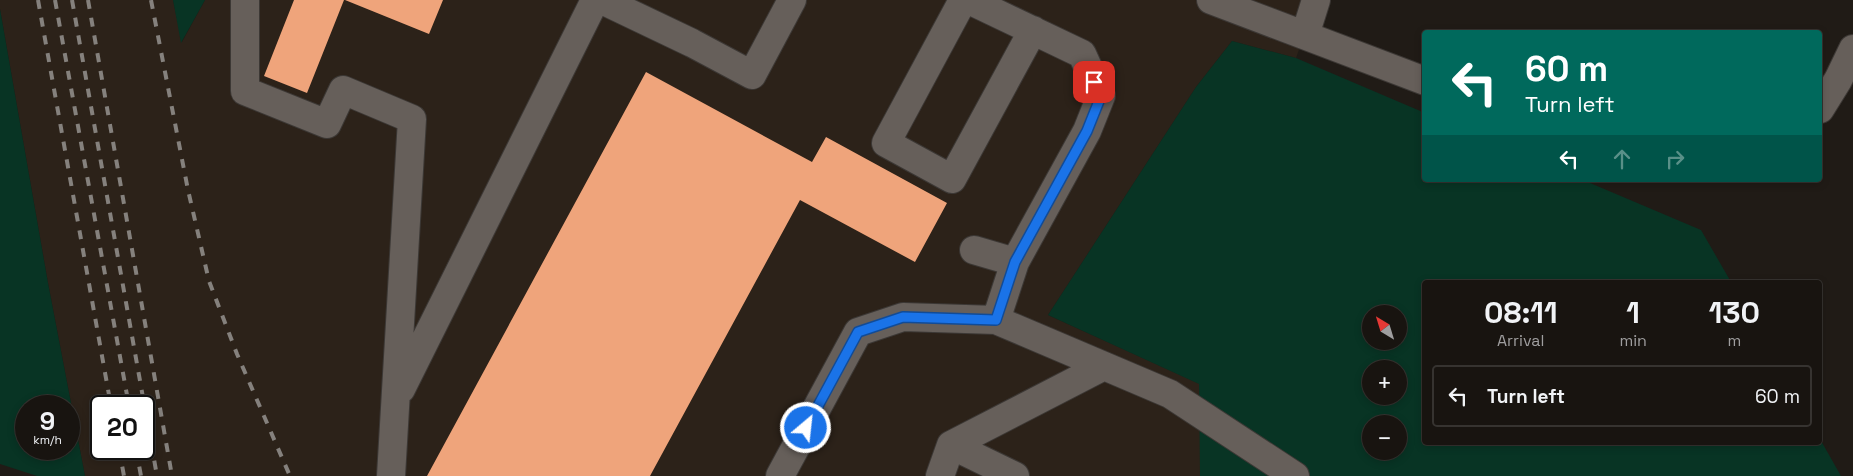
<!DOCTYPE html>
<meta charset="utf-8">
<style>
body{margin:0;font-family:"Space Grotesk",sans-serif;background:#211d19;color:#f1f3f6;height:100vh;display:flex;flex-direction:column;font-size:19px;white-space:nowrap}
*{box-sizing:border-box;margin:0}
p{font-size:16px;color:#9f9e9f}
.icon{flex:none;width:28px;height:28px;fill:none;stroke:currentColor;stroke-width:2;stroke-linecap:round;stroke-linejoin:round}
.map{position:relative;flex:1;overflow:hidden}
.panel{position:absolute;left:1422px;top:280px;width:400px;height:165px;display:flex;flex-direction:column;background:#181410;border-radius:5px;box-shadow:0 2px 8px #0003,0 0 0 1px #363330}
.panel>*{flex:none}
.hud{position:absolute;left:1422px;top:30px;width:400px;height:152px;border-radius:5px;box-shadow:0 2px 8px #0003,0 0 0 1px #363330;background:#00695c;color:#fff;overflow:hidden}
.needle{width:32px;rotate:322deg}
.tools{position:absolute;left:1362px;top:305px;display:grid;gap:10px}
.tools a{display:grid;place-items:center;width:45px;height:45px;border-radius:50%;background:#181410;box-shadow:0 2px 8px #0003,0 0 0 1px #363330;font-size:25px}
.speed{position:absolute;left:15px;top:395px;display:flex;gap:10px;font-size:25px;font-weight:700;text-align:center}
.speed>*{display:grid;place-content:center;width:65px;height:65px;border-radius:50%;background:#181410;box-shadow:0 2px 8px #0003,0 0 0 1px #363330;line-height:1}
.speed small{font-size:12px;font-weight:400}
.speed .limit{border:2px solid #111;border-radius:8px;background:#fff;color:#111}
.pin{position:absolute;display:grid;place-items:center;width:42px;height:42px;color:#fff;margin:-21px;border-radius:10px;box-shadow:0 2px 8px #0006}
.me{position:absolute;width:55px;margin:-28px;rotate:28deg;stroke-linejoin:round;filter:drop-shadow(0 0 4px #0008)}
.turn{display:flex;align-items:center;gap:18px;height:105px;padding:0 20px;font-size:22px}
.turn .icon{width:65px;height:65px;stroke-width:2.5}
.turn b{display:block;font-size:35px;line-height:42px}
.lanes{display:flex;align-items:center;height:48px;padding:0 20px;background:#0003;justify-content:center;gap:25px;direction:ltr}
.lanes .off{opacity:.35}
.eta{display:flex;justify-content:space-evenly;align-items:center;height:85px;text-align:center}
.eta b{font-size:30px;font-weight:700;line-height:35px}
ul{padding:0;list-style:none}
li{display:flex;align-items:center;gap:15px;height:62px;margin:0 10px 8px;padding:0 10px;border:2px solid #363330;border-radius:5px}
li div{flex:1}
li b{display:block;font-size:19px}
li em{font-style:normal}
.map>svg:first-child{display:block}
.built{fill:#2c2219;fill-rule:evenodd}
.green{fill:#083424;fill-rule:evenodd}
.building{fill:#efa47b}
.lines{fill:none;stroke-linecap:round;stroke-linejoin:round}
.minor-casing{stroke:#3c3835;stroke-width:30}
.minor{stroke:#665f5a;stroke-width:28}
.rail{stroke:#85817d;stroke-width:4;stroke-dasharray:9 9;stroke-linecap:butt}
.route-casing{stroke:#114b97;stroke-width:12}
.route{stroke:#1a73e8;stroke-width:9}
</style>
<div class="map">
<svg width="1853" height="476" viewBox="0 0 1853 476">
<rect width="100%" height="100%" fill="#201b16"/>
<path class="built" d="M0,0H173L182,42L205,0H1317L1296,58L1232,41L1196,87L1048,315L1200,384V476H85L48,283L0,9ZM101,406H144V449H101Z"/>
<path class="green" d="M173,0H205L181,43Z
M0,9L48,283L85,476H37L0,464ZM26,406H69V449H26Z
M1232,41L1296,58L1425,113V180H1583L1701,230L1731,282H1425V442H1820V439L1841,476H1200L1199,384L1048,315L1196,87ZM1371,314H1399V341H1371ZM1371,369H1399V396H1371ZM1371,424H1399V451H1371Z"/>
<path class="building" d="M294,0H344L307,93L264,76Z
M345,0H443L429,34Z
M646,72L812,162L826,137L947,203L915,262L800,200L650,476H427Z"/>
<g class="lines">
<defs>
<path id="minor" d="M245,0V91L327,124L343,90L412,119L391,476
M602,0L692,43L752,75L792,0
M963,0L886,143L952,179L1033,30
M969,0L1082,54L1101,96L1087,131L1015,262L996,320L1170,394L1295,476
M1211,0L1425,81
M1305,35L1316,0
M1820,109L1838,80L1853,49
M974,250L1015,262
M401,389L595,0
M951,445L1015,476
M780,476L858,332L903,317L996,320
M940,476L951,445L1104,366"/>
</defs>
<use href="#minor" class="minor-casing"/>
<use href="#minor" class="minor"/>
<path class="rail" d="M38,0L111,406
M55,0L129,406
M72,0L157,476
M88,0L172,476
M151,0L188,190L209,281L237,354L290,476
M119,449L124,476
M136,449L141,476"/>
</g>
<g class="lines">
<defs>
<path id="route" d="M806,428L858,332L903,317L996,320L1015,262L1087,131L1101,96L1094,82"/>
</defs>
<use href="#route" class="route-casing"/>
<use href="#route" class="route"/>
</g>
</svg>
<div class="tools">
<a><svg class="needle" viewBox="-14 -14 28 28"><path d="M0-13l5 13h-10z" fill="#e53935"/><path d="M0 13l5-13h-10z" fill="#9f9e9f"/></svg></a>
<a>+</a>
<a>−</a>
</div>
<div class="speed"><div>9<small>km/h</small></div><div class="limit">20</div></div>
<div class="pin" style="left:1094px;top:82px;background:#d93025"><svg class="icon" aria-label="arrive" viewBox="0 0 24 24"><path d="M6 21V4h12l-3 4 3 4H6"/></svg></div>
<svg class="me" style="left:806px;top:428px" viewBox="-20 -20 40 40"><circle r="17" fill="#1a73e8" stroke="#fff" stroke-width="3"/><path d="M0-11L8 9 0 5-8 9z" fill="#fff"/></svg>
<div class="hud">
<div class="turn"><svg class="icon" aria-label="left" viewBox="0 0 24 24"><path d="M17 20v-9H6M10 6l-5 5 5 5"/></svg><div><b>60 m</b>Turn left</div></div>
<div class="lanes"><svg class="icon" aria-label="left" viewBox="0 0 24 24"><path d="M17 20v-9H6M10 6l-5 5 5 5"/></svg><svg class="icon off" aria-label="ahead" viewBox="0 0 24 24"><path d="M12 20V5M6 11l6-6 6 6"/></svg><svg class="icon off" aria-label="right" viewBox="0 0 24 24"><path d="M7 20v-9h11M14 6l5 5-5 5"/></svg></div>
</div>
<section class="panel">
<div class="eta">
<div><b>08:11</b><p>Arrival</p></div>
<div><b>1</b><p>min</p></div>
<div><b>130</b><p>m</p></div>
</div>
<ul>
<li><svg class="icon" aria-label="left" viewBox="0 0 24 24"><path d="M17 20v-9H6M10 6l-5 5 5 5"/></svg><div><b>Turn left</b></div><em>60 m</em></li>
</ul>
</section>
</div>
